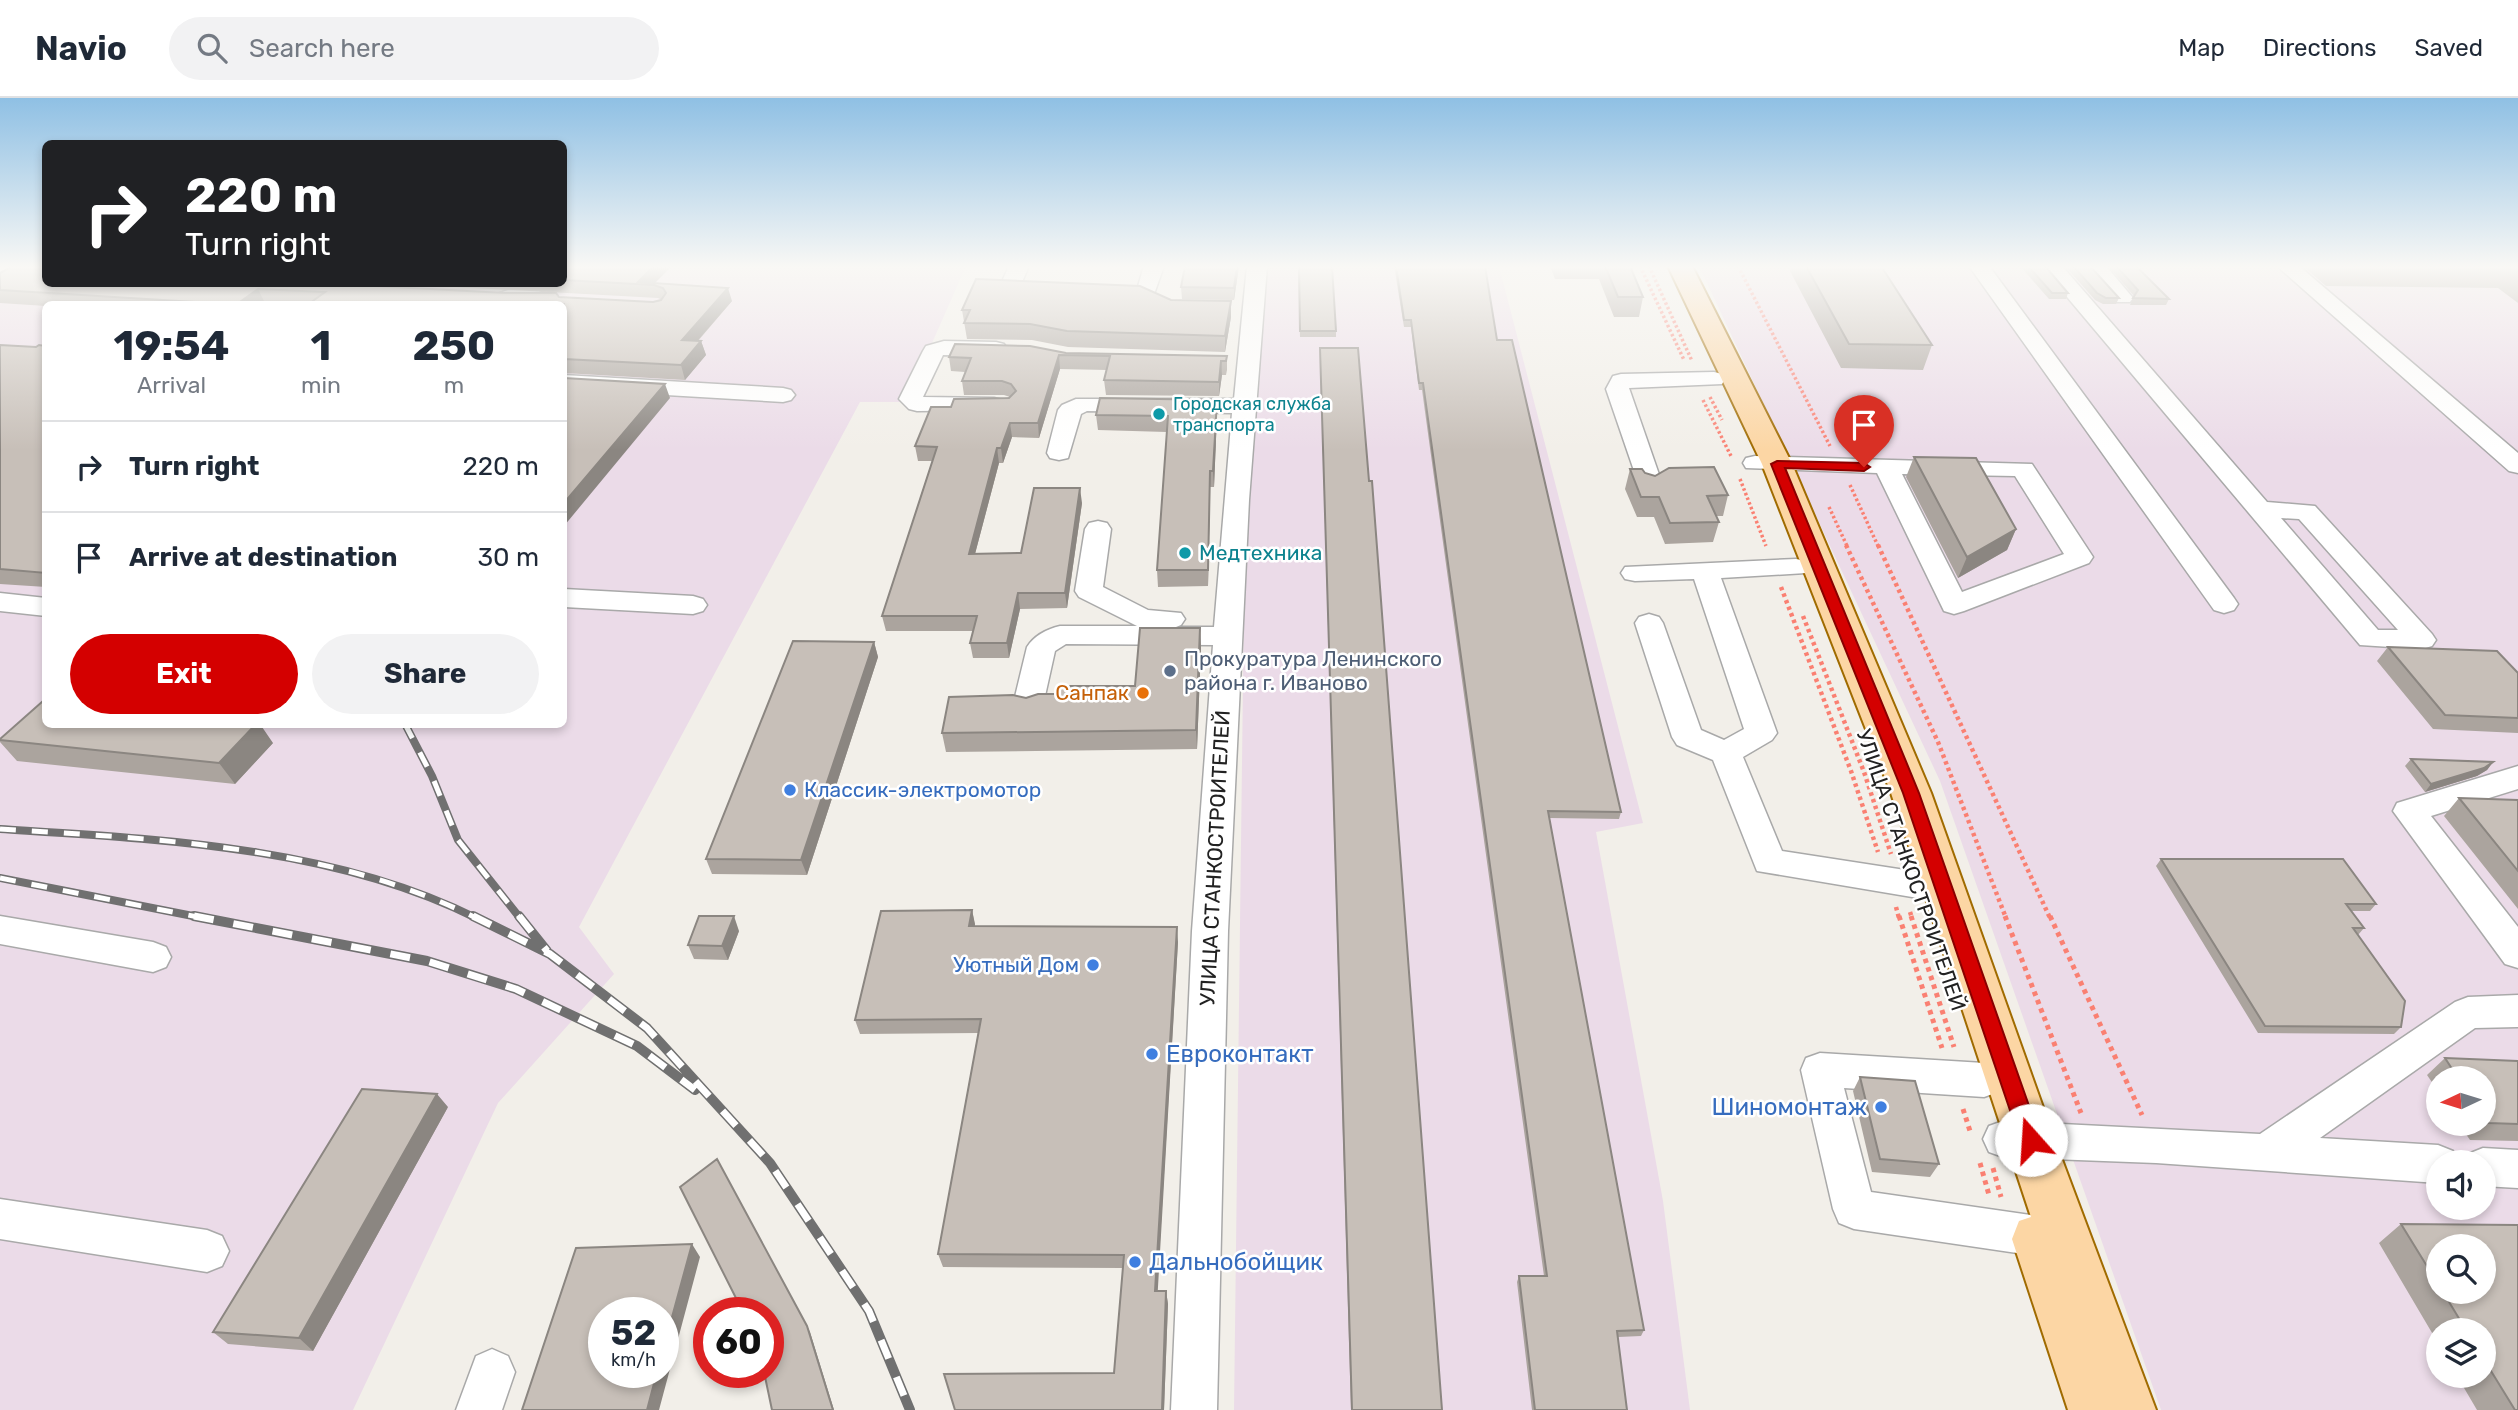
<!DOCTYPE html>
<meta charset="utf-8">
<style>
body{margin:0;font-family:Rubik,sans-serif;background:#f2f2f3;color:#1f2937;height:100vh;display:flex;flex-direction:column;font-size:26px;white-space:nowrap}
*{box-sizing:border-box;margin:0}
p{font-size:23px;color:#747a83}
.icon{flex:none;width:38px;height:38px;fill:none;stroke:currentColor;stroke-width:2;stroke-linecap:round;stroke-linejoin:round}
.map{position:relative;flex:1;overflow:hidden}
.sheet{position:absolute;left:42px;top:203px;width:525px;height:427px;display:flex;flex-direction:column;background:#fff;border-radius:10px;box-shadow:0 4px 10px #0003}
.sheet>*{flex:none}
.hud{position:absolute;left:42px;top:42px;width:525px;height:147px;border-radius:10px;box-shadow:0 4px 10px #0003;background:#202124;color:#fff;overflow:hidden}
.needle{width:46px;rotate:266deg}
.fabs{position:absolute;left:2426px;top:968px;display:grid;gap:14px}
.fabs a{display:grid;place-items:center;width:70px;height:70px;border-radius:50%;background:#fff;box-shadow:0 4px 10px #0003;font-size:35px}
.speed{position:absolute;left:588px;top:1199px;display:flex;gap:14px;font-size:35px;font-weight:700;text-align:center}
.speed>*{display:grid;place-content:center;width:91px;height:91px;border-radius:50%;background:#fff;box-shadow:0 4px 10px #0003;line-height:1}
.speed small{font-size:18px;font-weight:400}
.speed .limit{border:10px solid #d22;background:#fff;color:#111}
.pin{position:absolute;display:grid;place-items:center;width:60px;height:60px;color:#fff;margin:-72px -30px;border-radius:50% 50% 50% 0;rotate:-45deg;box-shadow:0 0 7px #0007}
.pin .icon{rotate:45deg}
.me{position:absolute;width:77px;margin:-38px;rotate:341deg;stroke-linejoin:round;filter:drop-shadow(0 0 5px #0008)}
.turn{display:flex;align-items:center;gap:24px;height:147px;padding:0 28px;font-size:32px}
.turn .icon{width:91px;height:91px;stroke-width:2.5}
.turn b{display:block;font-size:49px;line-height:60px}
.eta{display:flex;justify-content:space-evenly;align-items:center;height:119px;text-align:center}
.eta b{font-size:42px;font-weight:700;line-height:49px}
.action{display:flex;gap:14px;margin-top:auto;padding:14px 28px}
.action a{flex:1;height:80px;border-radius:42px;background:#d40000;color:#fff;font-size:28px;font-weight:700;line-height:80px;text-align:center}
.action a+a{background:#f2f2f3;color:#1f2937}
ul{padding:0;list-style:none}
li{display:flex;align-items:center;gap:21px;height:91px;padding:0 28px;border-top:2px solid #e0e1e3}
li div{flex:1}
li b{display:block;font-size:26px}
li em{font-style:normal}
header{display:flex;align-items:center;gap:42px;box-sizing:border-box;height:98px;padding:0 35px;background:#fff;border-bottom:2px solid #e0e1e3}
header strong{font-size:33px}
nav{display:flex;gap:38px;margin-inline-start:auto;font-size:24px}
.search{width:490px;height:63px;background:#f2f2f3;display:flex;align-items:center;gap:18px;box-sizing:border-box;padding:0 24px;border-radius:38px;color:#747a83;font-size:26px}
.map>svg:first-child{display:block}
.industrial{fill:#ebdbe8;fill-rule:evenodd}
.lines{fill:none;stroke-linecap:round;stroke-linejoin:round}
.minor-casing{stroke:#a9a9a9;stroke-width:3}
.major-casing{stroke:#a06b00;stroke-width:4}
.path-far2{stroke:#fa8072;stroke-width:3.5;stroke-dasharray:2.5 2.5;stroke-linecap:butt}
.path-far1{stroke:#fa8072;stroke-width:4.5;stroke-dasharray:3.5 3.5;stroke-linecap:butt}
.path{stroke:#fa8072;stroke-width:5;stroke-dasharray:4.5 4.5;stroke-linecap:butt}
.minor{fill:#fff;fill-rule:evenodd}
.major{fill:#fcd6a4;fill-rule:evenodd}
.rail-far1-casing{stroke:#707070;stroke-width:8}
.rail-casing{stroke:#707070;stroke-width:10}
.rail-far1{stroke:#fff;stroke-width:5;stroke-dasharray:16;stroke-linecap:butt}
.rail{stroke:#fff;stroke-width:7;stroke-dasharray:20;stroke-linecap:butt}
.wall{fill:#aba49e;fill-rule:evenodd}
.shaded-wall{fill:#8b8681}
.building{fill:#c7bfb8;stroke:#8b8681;stroke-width:2}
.route{fill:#d40000;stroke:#8a0000;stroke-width:2}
.culture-dot{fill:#0f9aa8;stroke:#fff;stroke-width:2.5}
.service-dot{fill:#5c6f8a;stroke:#fff;stroke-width:2.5}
.food-dot{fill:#e8710a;stroke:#fff;stroke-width:2.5}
.shop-dot{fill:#3f7fe0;stroke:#fff;stroke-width:2.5}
.labels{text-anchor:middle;stroke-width:5;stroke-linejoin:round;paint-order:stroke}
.far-culture-label{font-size:18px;fill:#0d838f;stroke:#fff;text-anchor:start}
.culture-label{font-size:21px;fill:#0d838f;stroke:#fff;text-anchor:start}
.service-label{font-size:21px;fill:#4e5e75;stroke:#fff;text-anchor:start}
.food-label{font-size:21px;fill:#c56008;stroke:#fff;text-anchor:end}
.shop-label{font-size:21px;fill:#366cbe;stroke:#fff;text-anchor:start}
.street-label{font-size:21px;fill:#222;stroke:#fff}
.near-shop-label{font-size:24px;fill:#366cbe;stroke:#fff;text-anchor:start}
</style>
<header>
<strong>Navio</strong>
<div class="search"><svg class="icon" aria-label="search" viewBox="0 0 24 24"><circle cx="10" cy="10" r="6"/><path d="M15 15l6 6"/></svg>Search here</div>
<nav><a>Map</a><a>Directions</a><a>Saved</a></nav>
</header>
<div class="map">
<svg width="2518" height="1312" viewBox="0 0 2518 1312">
<rect width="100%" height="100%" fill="#f2efe9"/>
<path class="industrial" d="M0,168H45L46,186H381L517,194L564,186V168H966L906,304H860L579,829L614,876L498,1005L353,1312H0ZM46,206H564V626H46Z
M1257,168H1499L1643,725L1596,734L1663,1103L1690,1312H1234L1244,503L1250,264Z
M1699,168H2518V1312H2161L1940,683ZM2438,980H2483V1026H2438ZM2438,1064H2483V1110H2438ZM2438,1148H2483V1194H2438ZM2438,1232H2483V1278H2438Z"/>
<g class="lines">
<defs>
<path id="minor" d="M0,168H46V177L0,175Z
M1009,168H1029L1022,184L1049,187L1052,191L1049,195L1002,194L999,190Z
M1144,168H1164L1153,199H1139L1136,195Z
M1247,168H1267L1249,402L1228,833L1217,1312H1171L1192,833L1213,547L1066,546L1055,553L1043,607L1039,614L1028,617L1017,614L1013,607L1027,549C1034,538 1047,531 1060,528H1137L1079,499L1075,493L1085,431L1089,425L1098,423L1107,425L1111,431L1103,489L1148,512L1181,515L1185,521L1181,527L1176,529H1214L1232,315L1087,313L1081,316L1068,360L1059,362L1050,360L1047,355L1058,312L1062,307L1076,301H1234Z
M1969,168H1989L2234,500L2238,506L2234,512L2224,515L2214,512Z
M2041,168H2062L2267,404L2315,408L2432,536L2436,542L2432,548L2422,551L2360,547ZM2281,420L2299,421L2398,532H2378Z
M2085,168H2106L2133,200L2130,204H2116Z
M2277,168H2299L2518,355V375L2509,373Z
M525,186H553L550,190L504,206L497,204L494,200L497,196Z
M944,243L996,244L1004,246L1007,251L1004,256L996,258L943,257L923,299L994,300L1002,302L1006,307L1002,312L917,313L909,311L899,301L923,253L926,248Z
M1714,274L1722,276L1725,281L1722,286L1629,290L1663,388L1659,393L1650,396L1641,393L1606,291L1613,278L1621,276Z
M564,277L783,290L791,292L795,297L791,302L783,304L564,291Z
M1755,358L2032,366L2093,459L2089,465L1964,513L1954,516L1944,513L1877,375L1746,370L1743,365L1746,360ZM1902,376L2015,378L2064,456L1962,494Z
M1796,461L1806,463L1810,469L1806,475L1721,480L1777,635L1772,642L1743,659L1782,753L1918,774L1930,778L1935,787L1930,796L1918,800L1757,773L1713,662L1677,647L1672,639L1635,525L1639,519L1649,516L1659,519L1663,525L1701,632L1724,642L1744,631L1694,481L1635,483L1625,481L1621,475L1625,469Z
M564,491L693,498L703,501L707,507L703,513L693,516L564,509Z
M0,495L46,500V518L0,513Z
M2518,668V691L2431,718L2518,829V870L2505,866L2393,713L2397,705Z
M0,818L153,844L166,849L171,859L166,869L153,874L0,846Z
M2518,897V929L2475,930L2320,1040L2438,1047L2453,1053L2458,1064H2438V1085L2156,1065L2003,1059L1989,1054L1983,1041L1989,1028L2003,1023L2260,1036L2455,904L2468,899Z
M1820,955L1984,965L1998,970L2004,982L1998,994L1984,999L1844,990L1871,1094L2037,1118L2052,1124L2058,1138L2052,1152L2037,1158L1854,1131L1839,1125L1833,1111L1801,972L1806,960Z
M2483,1050L2518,1052V1090L2483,1088V1064H2465L2468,1056Z
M0,1101L207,1132L222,1138L229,1153L222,1168L207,1174L0,1141Z
M492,1251L508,1258L515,1274L502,1312H456L476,1258Z"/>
<path id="major" d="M1668,168H1692L1792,366L1931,695L2055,1043L2156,1312H2068L2012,1141L2019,1123L2031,1119L1891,695L1762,366Z"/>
</defs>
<use href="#minor" class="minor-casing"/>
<use href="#major" class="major-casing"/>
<path class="path-far2" d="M1640,168L1684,262
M1649,168L1692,263
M1738,168L1830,348
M1710,299L1722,322
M1703,302L1732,360
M1740,381L1766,448
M1850,387L1878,448
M1829,409L1847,448"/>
<path class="path-far1" d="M1846,447L1938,644L2006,820
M1878,447L2050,820
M1781,489L1851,673L1878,754
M1803,518L1864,674L1891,756
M1896,809L1899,820
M1910,814L1912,820"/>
<path class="path" d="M1899,818L1942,950
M1911,818L1954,949
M2005,818L2081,1015
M2050,818L2142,1017
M1963,1011L1970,1033
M1980,1065L1989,1097
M1993,1070L2001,1099"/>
<use href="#minor" class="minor"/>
<use href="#major" class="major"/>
<defs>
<path id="rail-far1" d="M405,626L432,678L458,742L520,820
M0,731C158,741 332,748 476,820
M0,780L203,820"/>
<path id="rail" d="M194,818L427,863L516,891L637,948L695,992
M473,818L550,856L647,930L770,1065L869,1213L910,1312
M519,818L547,853"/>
</defs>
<use href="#rail-far1" class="rail-far1-casing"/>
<use href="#rail" class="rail-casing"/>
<use href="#rail-far1" class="rail-far1"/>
<use href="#rail" class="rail"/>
</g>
<path class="wall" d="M564,168L655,185L732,203L698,243H701L706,257L685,282L564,275V206H302L265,205L263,206H46V208L0,205V175L653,204L662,202L658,200L400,186H564Z
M1185,168H1239L1234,202L1182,201L1181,189Z
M1298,168L1336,233V239H1300Z
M1394,168H1485L1497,242L1621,714L1619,721L1549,720L1644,1232L1641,1238L1618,1239L1627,1312H1532L1517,1184L1519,1178H1544L1422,292H1419L1411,229H1404Z
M1550,168H1630L1643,199L1639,219H1614L1599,181H1555Z
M1792,168H1881L1932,247L1923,272L1841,270L1790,173Z
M2020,168H2045L2068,195L2066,201H2049Z
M2065,168H2090L2119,200L2116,206H2103L2095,202Z
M2108,168H2136L2169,201L2166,207H2130L2134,198Z
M2303,168H2518V205L2498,190L2326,188Z
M1171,202L1231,203V219L1225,254L1068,249L1032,242L967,241L962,212Z
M0,247L36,249L46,248V489L0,486Z
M1066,255L1227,258V272L1226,277H1222L1219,298L1106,297L1104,282L1107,272L1060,271L1039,340L1012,339L1003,365H999L975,456L1021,455L1082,405L1067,510L1020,511L1009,560H973L970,545L973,533H886L882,518L932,363H918L915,348L951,309L1010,299L1004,297H964L962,283L965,274L951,273L949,259Z
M1320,256L1442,1312H1351Z
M1217,302V317L1214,389H1210L1208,488L1158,489L1157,472L1167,334L1098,332L1096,317Z
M1914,359L2016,431L2007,452L1958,480L1906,379Z
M1630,371L1728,397L1723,418H1716L1719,424L1713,444L1665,446L1654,419H1637L1625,391Z
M1200,530L1201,550L1197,651L946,654L942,635L1026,600L1056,596L1135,588Z
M874,544L878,559L807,777L712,776L706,761Z
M2388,549L2518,575V635L2433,631L2377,563Z
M0,641L273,645L235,686L17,663L0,644Z
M2411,661L2493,664L2487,672L2477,678L2425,694L2405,668Z
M2459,700L2518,702V811L2444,718Z
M2161,761L2376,806L2370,813H2351L2364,830L2358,837L2401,929L2394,936L2258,935L2156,768Z
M972,812L975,828L1178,844L1157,1193H1166L1168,1206L1164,1312H955L1114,1275L1123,1170L943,1169L938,1156L978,935L860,936L855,922Z
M739,833L728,862L694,861L688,847Z
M2445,960L2518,963V1043L2470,1042L2459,1026H2483V980H2438V993L2427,977Z
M1860,979L1939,1066L1930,1079L1872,1074L1853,993Z
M448,1009L313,1253L228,1246L213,1234Z
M2401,1126L2518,1127V1312H2477L2457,1278H2483V1232H2438V1245L2379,1145ZM2438,1148H2483V1194H2438Z"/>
<path class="shaded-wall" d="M654,168H672L653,187L638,184Z
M1237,168H1239L1234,202V190Z
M728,190L732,203L686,256L682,242Z
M258,191L265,205L263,206H237Z
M1231,203V219L1225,254V238Z
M701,243L706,257L685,282L681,267Z
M1059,257L1060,271L1039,340L1038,325Z
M1221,263L1222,277L1219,298V284Z
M665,286L670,300L564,428V405Z
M1217,302V317L1214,389L1213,373Z
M1010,325L1012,339L1003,365L1001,350Z
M997,350L999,365L971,471L969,456Z
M1210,373V389L1208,488V472Z
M1080,390L1082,405L1067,510L1065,495Z
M2016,431L2007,452L1958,480L1967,459Z
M1018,495L1020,511L1009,560L1007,545Z
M1200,530L1201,550L1197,651L1196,632Z
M874,544L878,559L807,777L801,762Z
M256,626H260L273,645L235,686L219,665Z
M2493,664L2487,672L2477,678L2425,694L2431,686Z
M972,812L975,826L973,843L969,828Z
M734,818L739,833L728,862L722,848Z
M1177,829L1178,844L1157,1206L1155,1193Z
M437,996L448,1009L313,1253L299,1240Z
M692,1146L700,1159L659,1312H647L657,1274H663V1252Z
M1166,1193L1168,1206L1164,1312H1162Z
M807,1228L810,1234L834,1312H833Z"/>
<path class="building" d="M13,168H46V186H338L504,195H556L559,199L653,204L661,202L666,195L663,190L654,187L564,182V168H654L638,184L728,190L682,242L701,243L681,267L564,261V206H334L310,205L325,194L258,191L237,206H228L0,192V175Z
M1185,168H1237L1234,190L1181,189Z
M1299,168H1332L1336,233H1300Z
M1396,168H1485L1497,242H1512L1621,714L1548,713L1644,1232L1617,1233L1627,1312H1535L1519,1178H1547L1423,285H1419L1411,222H1404Z
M1605,168H1630L1643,199H1618Z
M1806,168H1881L1932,247L1849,246Z
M2028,168H2045L2068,195H2052Z
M2073,168H2090L2119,200H2106L2097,195Z
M2116,168H2136L2169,201L2133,200L2138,192Z
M976,181L1140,188L1171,202L1231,203L1225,238L1067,233L1030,226L964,225L970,212H962Z
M955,246L1030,248L1066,255L1227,258L1226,263H1221L1219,284L1104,282L1110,258L1059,257L1038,325H1010L1001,350H997L969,456L1021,455L1034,390H1080L1065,495H1018L1007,545H970L977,518H882L937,349L915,348L931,309H951L954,301L1009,300L1016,293L1011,286L1002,283H962L971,260L949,259Z
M0,247L36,249L39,247L46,248V475L0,471Z
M1320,250H1358L1369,383H1372L1442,1312H1352Z
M564,280L665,286L564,405Z
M1100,300L1217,302L1213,373H1210L1208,472H1157L1168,318L1096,317Z
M1914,359L1976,360L2016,431L1967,459Z
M1714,369L1728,397L1707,398L1719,424L1670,425L1659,399H1641L1630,371H1642L1645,375L1655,378L1669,370Z
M1140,530H1200L1196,632L942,635L949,599L1013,597L1026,600L1038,596H1056L1057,588H1135Z
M793,543L874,544L801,762L706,761Z
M2388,549L2497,553L2518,575V620L2445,617Z
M43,603H46V626H256L219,665L0,642V641Z
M2411,661L2493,664L2484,670L2431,686Z
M2459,700L2518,702V773Z
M2161,761H2343L2376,806H2346L2364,830H2353L2405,903L2401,929L2265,928Z
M972,812L969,828L1177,829L1155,1193H1166L1162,1312H955L944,1276L1114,1275L1124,1157L938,1156L981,921L855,922L881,813Z
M699,818H734L722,848L688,847Z
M2445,960L2518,963V1026L2488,1025L2483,1017V980H2458Z
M1860,979L1915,983L1939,1066L1880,1061Z
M362,991L437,996L299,1240L213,1234Z
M717,1061L807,1228L833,1312H772L764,1274H768V1214H743L680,1089Z
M2401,1126L2518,1127V1312H2515L2483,1260V1232H2466L2443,1194H2483V1148H2438V1186Z
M692,1146L663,1252V1214H604V1274H657L647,1312H522L576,1150Z"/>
<linearGradient id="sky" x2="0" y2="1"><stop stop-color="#8fc0e4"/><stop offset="0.48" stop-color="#f9f8f5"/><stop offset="1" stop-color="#f9f8f5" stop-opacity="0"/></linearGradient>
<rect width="2518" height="352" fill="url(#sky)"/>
<path class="route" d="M1777,363L1864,365L1870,369L1864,373L1785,370L1919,695L2041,1042L2038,1049L2031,1052L2023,1049L2020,1042L1903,695L1771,366Z"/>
<g class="culture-dot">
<circle cx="1159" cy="316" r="7"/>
<circle cx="1185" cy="455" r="7"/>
</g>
<circle class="service-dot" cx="1170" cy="573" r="7"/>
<circle class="food-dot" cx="1143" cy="595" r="7"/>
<g class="shop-dot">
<circle cx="790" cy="692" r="7"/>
<circle cx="1093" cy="867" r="7"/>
<circle cx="1152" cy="956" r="7"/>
<circle cx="1881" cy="1009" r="7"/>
<circle cx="1135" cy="1164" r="7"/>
</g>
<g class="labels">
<g class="far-culture-label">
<text x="1173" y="312">Городская служба<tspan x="1173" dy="21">транспорта</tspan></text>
</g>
<g class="culture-label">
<text x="1199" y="462">Медтехника</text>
</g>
<g class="service-label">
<text x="1184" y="568">Прокуратура Ленинского<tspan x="1184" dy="24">района г. Иваново</tspan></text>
</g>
<g class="food-label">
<text x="1129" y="602">Санпак</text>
</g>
<g class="shop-label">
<text x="804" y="699">Классик-электромотор</text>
<text x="1079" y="874" text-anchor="end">Уютный Дом</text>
</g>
<g class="street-label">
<text transform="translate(1215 760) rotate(-87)" y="7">УЛИЦА СТАНКОСТРОИТЕЛЕЙ</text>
<text transform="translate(1911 772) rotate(71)" y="7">УЛИЦА СТАНКОСТРОИТЕЛЕЙ</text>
</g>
<g class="near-shop-label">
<text x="1166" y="964">Евроконтакт</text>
<text x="1867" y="1017" text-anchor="end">Шиномонтаж</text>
<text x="1149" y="1172">Дальнобойщик</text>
</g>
</g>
</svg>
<div class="fabs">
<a><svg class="needle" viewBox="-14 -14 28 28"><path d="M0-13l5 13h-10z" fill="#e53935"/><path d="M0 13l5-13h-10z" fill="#747a83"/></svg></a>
<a><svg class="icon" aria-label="sound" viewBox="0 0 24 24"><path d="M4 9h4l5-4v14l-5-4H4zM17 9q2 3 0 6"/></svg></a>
<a><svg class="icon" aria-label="search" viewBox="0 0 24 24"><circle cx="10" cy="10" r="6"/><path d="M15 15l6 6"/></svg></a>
<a><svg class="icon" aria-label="layers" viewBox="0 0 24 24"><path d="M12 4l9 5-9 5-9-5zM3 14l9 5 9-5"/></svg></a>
</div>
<div class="speed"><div>52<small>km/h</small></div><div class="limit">60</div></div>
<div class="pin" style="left:1864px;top:369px;background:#d93025"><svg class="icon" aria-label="arrive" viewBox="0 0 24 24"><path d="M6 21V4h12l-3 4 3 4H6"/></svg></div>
<svg class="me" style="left:2031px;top:1042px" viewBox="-20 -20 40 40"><circle r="19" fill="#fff"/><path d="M0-13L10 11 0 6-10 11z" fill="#d40000"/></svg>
<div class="hud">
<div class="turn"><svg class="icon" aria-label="right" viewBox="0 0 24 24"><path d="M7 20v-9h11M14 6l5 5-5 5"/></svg><div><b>220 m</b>Turn right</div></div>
</div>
<section class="sheet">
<div class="eta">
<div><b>19:54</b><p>Arrival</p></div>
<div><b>1</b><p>min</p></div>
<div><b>250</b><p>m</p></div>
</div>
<ul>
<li><svg class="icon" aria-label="right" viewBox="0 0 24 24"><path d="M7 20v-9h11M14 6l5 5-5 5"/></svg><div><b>Turn right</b></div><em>220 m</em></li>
<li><svg class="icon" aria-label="arrive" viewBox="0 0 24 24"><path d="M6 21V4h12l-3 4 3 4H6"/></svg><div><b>Arrive at destination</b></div><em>30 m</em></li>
</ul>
<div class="action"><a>Exit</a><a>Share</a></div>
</section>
</div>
